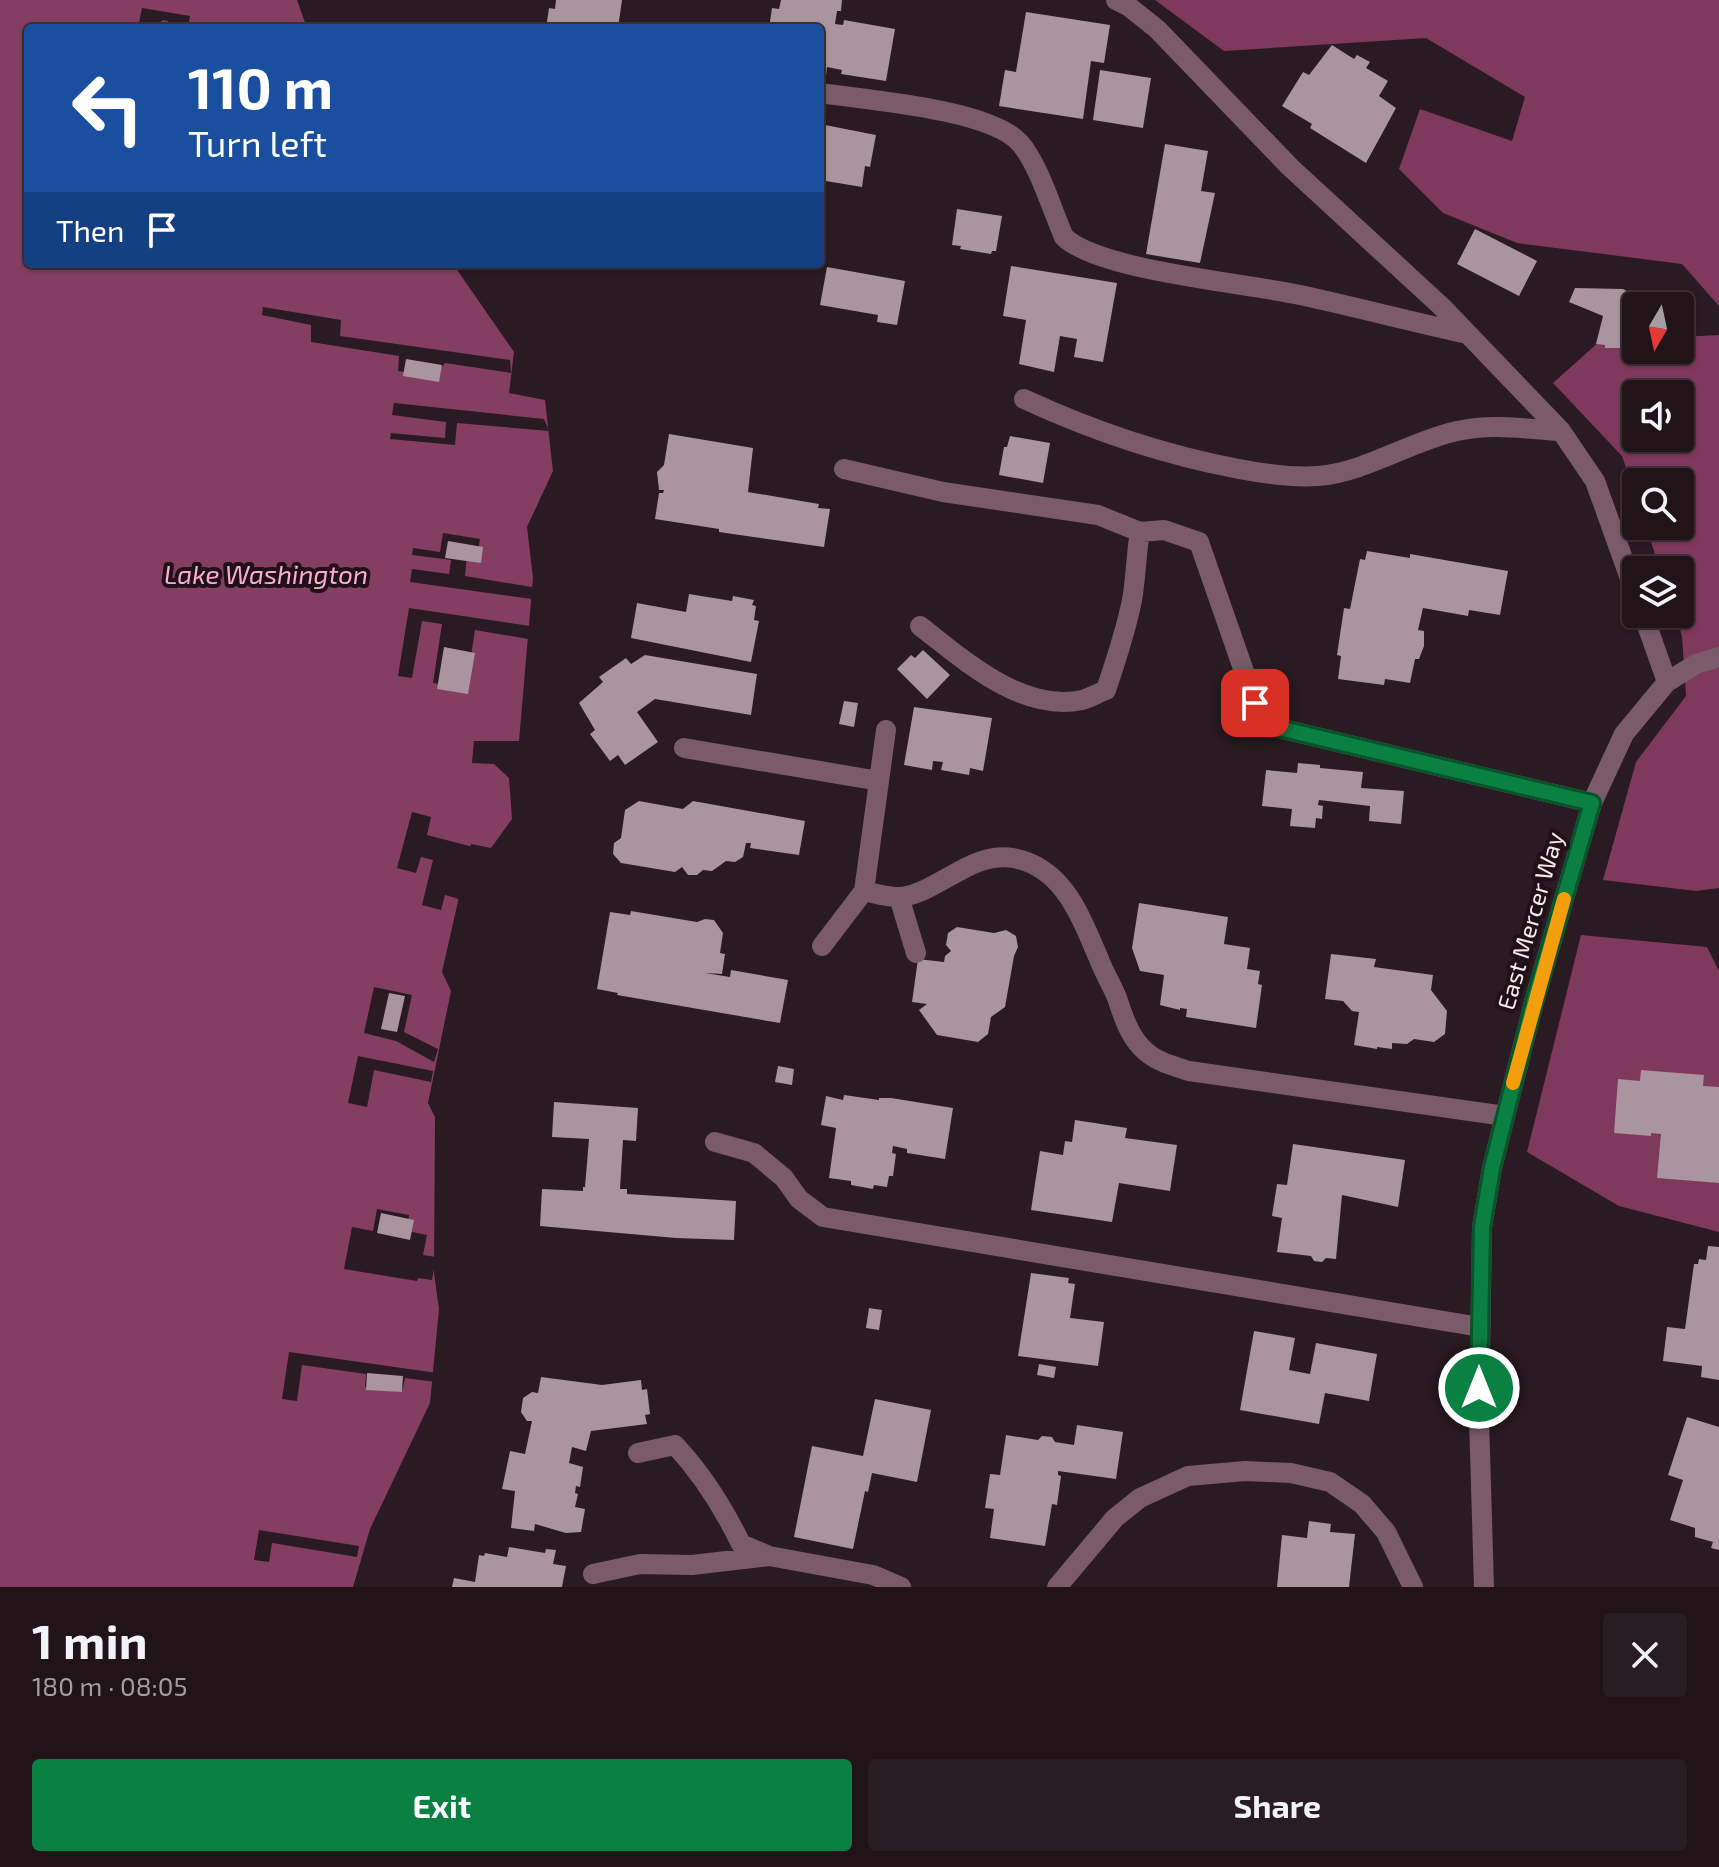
<!DOCTYPE html>
<meta charset="utf-8">
<style>
body{margin:0;font-family:"Exo 2",sans-serif;background:#281d22;color:#f1f3f6;height:100vh;display:flex;flex-direction:column;font-size:30px;white-space:nowrap}
*{box-sizing:border-box;margin:0}
p{font-size:26px;color:#a29ea2}
.icon{flex:none;width:44px;height:44px;fill:none;stroke:currentColor;stroke-width:2;stroke-linecap:round;stroke-linejoin:round}
.map{position:relative;height:1587px;overflow:hidden}
.panel{display:flex;flex-direction:column;background:#201419;flex:1}
.panel>*{flex:none}
.hud{position:absolute;left:24px;top:24px;width:800px;height:244px;border-radius:8px;box-shadow:0 2px 6px #0004,0 0 0 2px #3d3338;background:#1a4fa0;color:#fff;overflow:hidden}
.needle{width:52px;rotate:189deg}
.buttons{position:absolute;left:1622px;top:292px;display:grid;gap:16px}
.buttons a{display:grid;place-items:center;width:72px;height:72px;border-radius:8px;background:#201419;box-shadow:0 2px 6px #0004,0 0 0 2px #3d3338;font-size:40px}
.pin{position:absolute;display:grid;place-items:center;width:68px;height:68px;color:#fff;margin:-34px;border-radius:16px;box-shadow:0 4px 12px #0006}
.me{position:absolute;width:88px;margin:-44px;rotate:0deg;stroke-linejoin:round;filter:drop-shadow(0 0 6px #0008)}
.turn{display:flex;align-items:center;gap:28px;height:168px;padding:0 32px;font-size:36px}
.turn .icon{width:104px;height:104px;stroke-width:2.5}
.turn b{display:block;font-size:56px;line-height:68px}
.then{display:flex;align-items:center;height:76px;padding:0 32px;background:#0003;gap:16px;font-size:30px}
.round{display:grid;place-items:center;flex:none;width:84px;height:84px;border-radius:8px;background:#281d22}
.head{display:flex;align-items:center;justify-content:space-between;height:136px;padding:0 32px}
h1{font-size:48px;font-weight:700;line-height:60px}
.button{display:flex;gap:16px;margin-top:auto;padding:16px 32px}
.button a{flex:1;height:92px;border-radius:8px;background:#0b8043;color:#fff;font-size:32px;font-weight:700;line-height:92px;text-align:center}
.button a+a{background:#281d22;color:#f1f3f6}
.map>svg:first-child{display:block}
.forest{fill:#7f395c;fill-rule:evenodd}
.water{fill:#843e61}
.pier{fill:#2a1a21}
.building{fill:#aa949d}
.lines{fill:none;stroke-linecap:round;stroke-linejoin:round}
.minor{stroke:#7b5b69;stroke-width:20}
.route-casing{stroke:#07532c;stroke-width:20}
.route{stroke:#0b8043;stroke-width:14}
.slow{stroke:#f59e0b;stroke-width:14}
.labels{text-anchor:middle;stroke-width:8;stroke-linejoin:round;paint-order:stroke}
.street-label{font-size:24px;fill:#f5eaee;stroke:#201118}
.water-label{font-size:26px;font-style:italic;fill:#feabd1;stroke:#201118}
</style>
<div class="map">
<svg width="1719" height="1587" viewBox="0 0 1719 1587">
<rect width="100%" height="100%" fill="#2a1a21"/>
<path class="forest" d="M1155,0H1719V306L1682,264L1517,243L1443,213L1399,169L1420,109L1512,141L1525,97L1426,38L1224,51Z
M1719,335V888L1696,891L1603,880L1636,762L1686,696L1682,636L1675,614H1680V570H1660L1646,526H1680V482H1636V497L1622,456L1553,383L1600,341L1636,339V350H1680V337ZM1636,394H1680V438H1636Z
M1581,935L1707,947L1719,971V1232L1619,1206L1527,1152Z"/>
<path class="water" d="M0,0H297L307,28H28V264H453L514,352L509,393L545,400L553,471L527,527L533,578L519,741H474L472,763L494,764L509,778L512,819L491,848L471,844L442,972L451,991L428,1103L435,1117L434,1273L439,1309L430,1403L370,1529L353,1587H0Z"/>
<path class="pier" d="M142,8L190,16L188,28H173L168,21L163,20L152,28H138Z
M263,307L341,320L340,336L510,360L511,373L445,363L434,377L398,371L399,356L311,342V325L262,315Z
M394,403L544,419L549,431L457,423L455,445L390,439L391,433L445,438L446,422L392,415Z
M443,533L480,539L477,557L467,556L465,576L532,587V599L410,582L412,569L449,574L451,560L412,555L413,548L440,552Z
M409,608L530,626L528,639L475,630L466,689L433,683L442,624L422,621L412,678L398,676Z
M412,812L431,817L427,835L473,847L459,899L445,895L441,910L422,905L433,860L421,857L416,873L397,868Z
M374,987L412,995L404,1032L438,1049L434,1062L396,1041L364,1033Z
M358,1056L433,1071L431,1082L374,1070L367,1107L348,1103Z
M377,1209L409,1215L407,1231L427,1235L423,1255L436,1257L432,1280L418,1278L417,1281L344,1269L352,1227L373,1231Z
M289,1352L437,1373L436,1382L405,1378L402,1392L365,1387L366,1374L302,1365L297,1401L282,1399Z
M259,1530L359,1546L357,1557L272,1543L269,1562L254,1560Z"/>
<path class="building" d="M556,0H622L618,28H546L549,8L555,9Z
M781,0H842L841,11H837L835,24L843,25L844,20L895,29L886,81L841,74L842,70L827,67L826,76L820,75V28H769L772,8L779,9Z
M1026,12L1110,25L1104,63L1091,61L1083,119L999,106L1005,70L1016,72Z
M1332,45L1354,59L1357,55L1370,62L1366,68L1388,81L1379,96L1396,108L1366,163L1310,128L1312,124L1282,106L1303,72L1309,75Z
M1100,70L1151,78L1143,128L1093,120Z
M820,124L876,135L870,167L865,166L862,187L820,180Z
M1165,144L1208,151L1201,191L1215,193L1200,263L1146,254Z
M957,209L1002,216L996,251H992L991,254L960,249L961,246L952,245Z
M1475,229L1537,261L1519,296L1457,264Z
M1011,266L1117,283L1103,362L1074,357L1077,339L1060,336L1054,372L1019,364L1026,320L1003,316Z
M827,267L905,281L897,325L877,322L878,315L820,305Z
M1575,288L1623,289L1646,301L1650,306H1636V346L1630,344L1629,348H1605V345L1596,344L1603,316L1569,302Z
M1680,331L1691,339L1683,356L1671,358L1650,351L1680,350Z
M406,359L442,365L439,382L403,376Z
M669,434L753,448L748,492L819,504L818,508L830,509L824,547L719,532V529L655,519L659,493H663L664,490H659L657,472L664,465Z
M1010,436L1050,443L1043,483L999,475L1004,447H1007Z
M448,541L483,547L481,563L445,558Z
M1367,551L1410,558V554L1508,571L1500,615L1469,610L1468,616L1423,608L1418,630L1424,631V646L1419,659H1415L1410,683L1385,679L1384,685L1338,679L1341,656L1337,655L1344,608L1350,609L1360,559L1365,560Z
M689,594L732,601L733,596L754,600L752,605L756,606L754,620L759,621L751,662L631,638L637,603L686,612Z
M444,647L475,653L468,694L437,689Z
M923,650L950,675L927,699L897,669L911,655L915,658Z
M645,655L757,674L751,715L655,699L637,712L658,742L625,765L618,755L610,761L590,734L595,730L579,703L603,682L599,677L626,658L631,664Z
M844,701L858,703L854,727L839,724Z
M914,707L992,718L983,771L970,768L969,775L941,770L943,762L933,761L932,770L904,765Z
M1298,763L1320,765V768L1363,772L1361,788L1404,791L1401,824L1369,821L1370,806L1319,800L1318,805L1323,806L1322,819L1316,818L1315,828L1290,826L1292,809L1262,806L1266,770L1297,773Z
M639,801L683,809L693,801L805,821L799,855L750,848L751,843H746L743,857L735,862L726,861L712,871L703,870L697,875H688L682,867L675,872L621,863L613,854L614,843L621,838L625,810Z
M1139,903L1228,917L1224,944L1250,948L1247,969L1260,971L1258,984L1262,985L1256,1028L1186,1017L1187,1009L1180,1008V1010L1160,1005L1164,975L1140,971L1132,948Z
M631,911L697,922L705,919L714,920L723,933L720,953L725,954L722,974L705,973L730,977L731,970L788,980L780,1023L617,995L618,993L597,989L610,912L630,915Z
M957,927L994,933L1006,930L1016,936L1018,947L1014,956L1005,1007L991,1017L988,1034L978,1042L937,1035L919,1010L927,1004L912,1002L918,959L944,962L945,956L951,951L946,945L948,933Z
M1331,954L1376,959L1374,967L1433,975L1431,990L1447,1011L1445,1034L1434,1042L1414,1039L1407,1044L1392,1043V1049L1377,1047V1049L1354,1045L1359,1012L1352,1011L1343,1001L1325,999Z
M389,993L405,996L397,1032L381,1029Z
M778,1066L794,1069L792,1085L775,1082Z
M1641,1070L1704,1075L1703,1086L1719,1087V1183L1657,1178L1661,1134L1651,1133V1136L1614,1133L1618,1079L1640,1081Z
M844,1095L879,1100V1098H891L953,1108L945,1159L907,1153V1149L893,1146L892,1153L896,1154L893,1176H889L887,1187L874,1185L873,1189L851,1185V1181L829,1178L836,1128L821,1125L826,1096L843,1100Z
M554,1102L638,1108L636,1141L623,1140L620,1189H627V1194L736,1201L734,1240L676,1238L540,1226L542,1189L583,1191V1187H585L589,1139L552,1137Z
M1075,1120L1127,1128L1125,1138L1177,1145L1170,1191L1119,1183L1112,1222L1031,1210L1040,1151L1063,1155L1065,1141L1072,1142Z
M1293,1144L1405,1160L1398,1207L1342,1195L1336,1259L1326,1258L1322,1262L1314,1261L1311,1256L1277,1252L1282,1218L1272,1216L1277,1184L1287,1185Z
M381,1213L414,1220L410,1240L377,1233Z
M1708,1246L1719,1247V1380L1701,1377L1702,1366L1663,1361L1667,1327L1685,1329L1694,1264H1698L1699,1259L1706,1260Z
M1031,1273L1069,1278L1068,1283L1075,1284L1070,1318L1104,1322L1098,1366L1018,1356Z
M869,1308L882,1310L879,1330L866,1328Z
M1254,1331L1295,1338L1289,1370L1310,1374L1316,1343L1377,1354L1369,1401L1325,1393L1319,1424L1240,1410Z
M1039,1364L1056,1367L1054,1378L1037,1375Z
M367,1373L403,1376L402,1392L366,1390Z
M541,1377L602,1385L641,1380L642,1390L647,1389L650,1414L645,1415L647,1424L591,1431L586,1451L572,1447L569,1463L583,1467L580,1487L576,1486L575,1493L578,1494L575,1507L585,1509L581,1532L566,1533L535,1524L534,1531L511,1528L515,1491L502,1489L510,1451L525,1454L532,1421H527L521,1412L523,1398L532,1392L538,1393Z
M875,1399L931,1410L917,1482L872,1473L868,1492L865,1491L853,1549L794,1537L812,1446L863,1456Z
M1687,1417L1719,1427V1550L1711,1548L1713,1542L1695,1537V1528L1670,1520L1683,1480L1668,1475Z
M1077,1425L1123,1432L1116,1479L1058,1471V1475L1061,1476L1057,1505L1052,1504L1045,1546L990,1538L994,1509L985,1508L990,1474L1000,1475L1006,1435L1038,1440L1042,1436L1052,1437L1055,1442L1074,1445Z
M1309,1521L1331,1524L1330,1532L1355,1534L1349,1587H1277L1282,1535L1307,1538Z
M509,1547L545,1553L546,1549L556,1550L553,1564L566,1566L562,1587H452L454,1578L475,1582L479,1555L484,1556L485,1553L507,1557Z"/>
<g class="lines">
<path class="minor" d="M1116,0L1128,6L1157,29L1290,167L1442,307L1561,431L1595,481L1636,595
M820,93C867,100 989,109 1020,143C1039,165 1052,210 1064,237C1099,271 1247,283 1300,295C1356,307 1412,322 1468,334
M1024,399C1093,431 1164,455 1239,469C1265,474 1291,478 1318,476C1366,472 1411,441 1457,431C1492,423 1525,429 1561,431
M844,469L943,492L1098,515L1140,532L1164,530L1199,542L1255,703L1283,729L1592,803
M1643,614L1667,682
M920,626C964,660 1022,713 1082,700C1090,698 1098,693 1106,690C1116,660 1126,631 1132,600C1136,578 1136,554 1140,532
M684,748L879,781
M864,891C874,893 889,898 900,897C938,893 971,851 1013,858C1064,867 1081,918 1099,959C1104,973 1112,985 1117,998C1123,1015 1128,1033 1141,1047C1154,1061 1170,1065 1189,1071L1505,1116
M899,897L916,953
M822,946L864,891L886,730
M715,1142L754,1153L784,1178L799,1199L823,1217L1480,1327
M638,1453L675,1445C703,1475 723,1507 741,1544L769,1556
M593,1574L640,1564L692,1565L769,1556L873,1575L901,1587
M1057,1587L1115,1518L1140,1498L1188,1476L1245,1471L1291,1473L1330,1482L1362,1504L1386,1532L1413,1587
M1484,1587L1479,1418L1482,1227L1492,1168L1535,998L1592,803L1624,734L1667,682L1696,664L1719,657"/>
</g>
<g class="lines">
<defs>
<path id="route" d="M1255,703L1283,729L1592,803L1535,998L1492,1168L1482,1227L1479,1388"/>
</defs>
<use href="#route" class="route-casing"/>
<use href="#route" class="route"/>
<path class="slow" d="M1513,1083L1564,899"/>
</g>
<g class="labels">
<g class="street-label">
<text transform="translate(1531 921) rotate(-74)" y="8">East Mercer Way</text>
</g>
<g class="water-label">
<text x="266" y="584">Lake Washington</text>
</g>
</g>
</svg>
<div class="buttons">
<a><svg class="needle" viewBox="-14 -14 28 28"><path d="M0-13l5 13h-10z" fill="#e53935"/><path d="M0 13l5-13h-10z" fill="#a29ea2"/></svg></a>
<a><svg class="icon" aria-label="sound" viewBox="0 0 24 24"><path d="M4 9h4l5-4v14l-5-4H4zM17 9q2 3 0 6"/></svg></a>
<a><svg class="icon" aria-label="search" viewBox="0 0 24 24"><circle cx="10" cy="10" r="6"/><path d="M15 15l6 6"/></svg></a>
<a><svg class="icon" aria-label="layers" viewBox="0 0 24 24"><path d="M12 4l9 5-9 5-9-5zM3 14l9 5 9-5"/></svg></a>
</div>
<div class="pin" style="left:1255px;top:703px;background:#d93025"><svg class="icon" aria-label="arrive" viewBox="0 0 24 24"><path d="M6 21V4h12l-3 4 3 4H6"/></svg></div>
<svg class="me" style="left:1479px;top:1388px" viewBox="-20 -20 40 40"><circle r="17" fill="#0b8043" stroke="#fff" stroke-width="3"/><path d="M0-11L8 9 0 5-8 9z" fill="#fff"/></svg>
<div class="hud">
<div class="turn"><svg class="icon" aria-label="left" viewBox="0 0 24 24"><path d="M17 20v-9H6M10 6l-5 5 5 5"/></svg><div><b>110 m</b>Turn left</div></div>
<div class="then">Then<svg class="icon" aria-label="arrive" viewBox="0 0 24 24"><path d="M6 21V4h12l-3 4 3 4H6"/></svg></div>
</div>
</div>
<section class="panel">
<div class="head"><div><h1>1 min</h1><p>180 m · 08:05</p></div><a class="round"><svg class="icon" aria-label="close" viewBox="0 0 24 24"><path d="M6 6l12 12M18 6L6 18"/></svg></a></div>
<div class="button"><a>Exit</a><a>Share</a></div>
</section>
